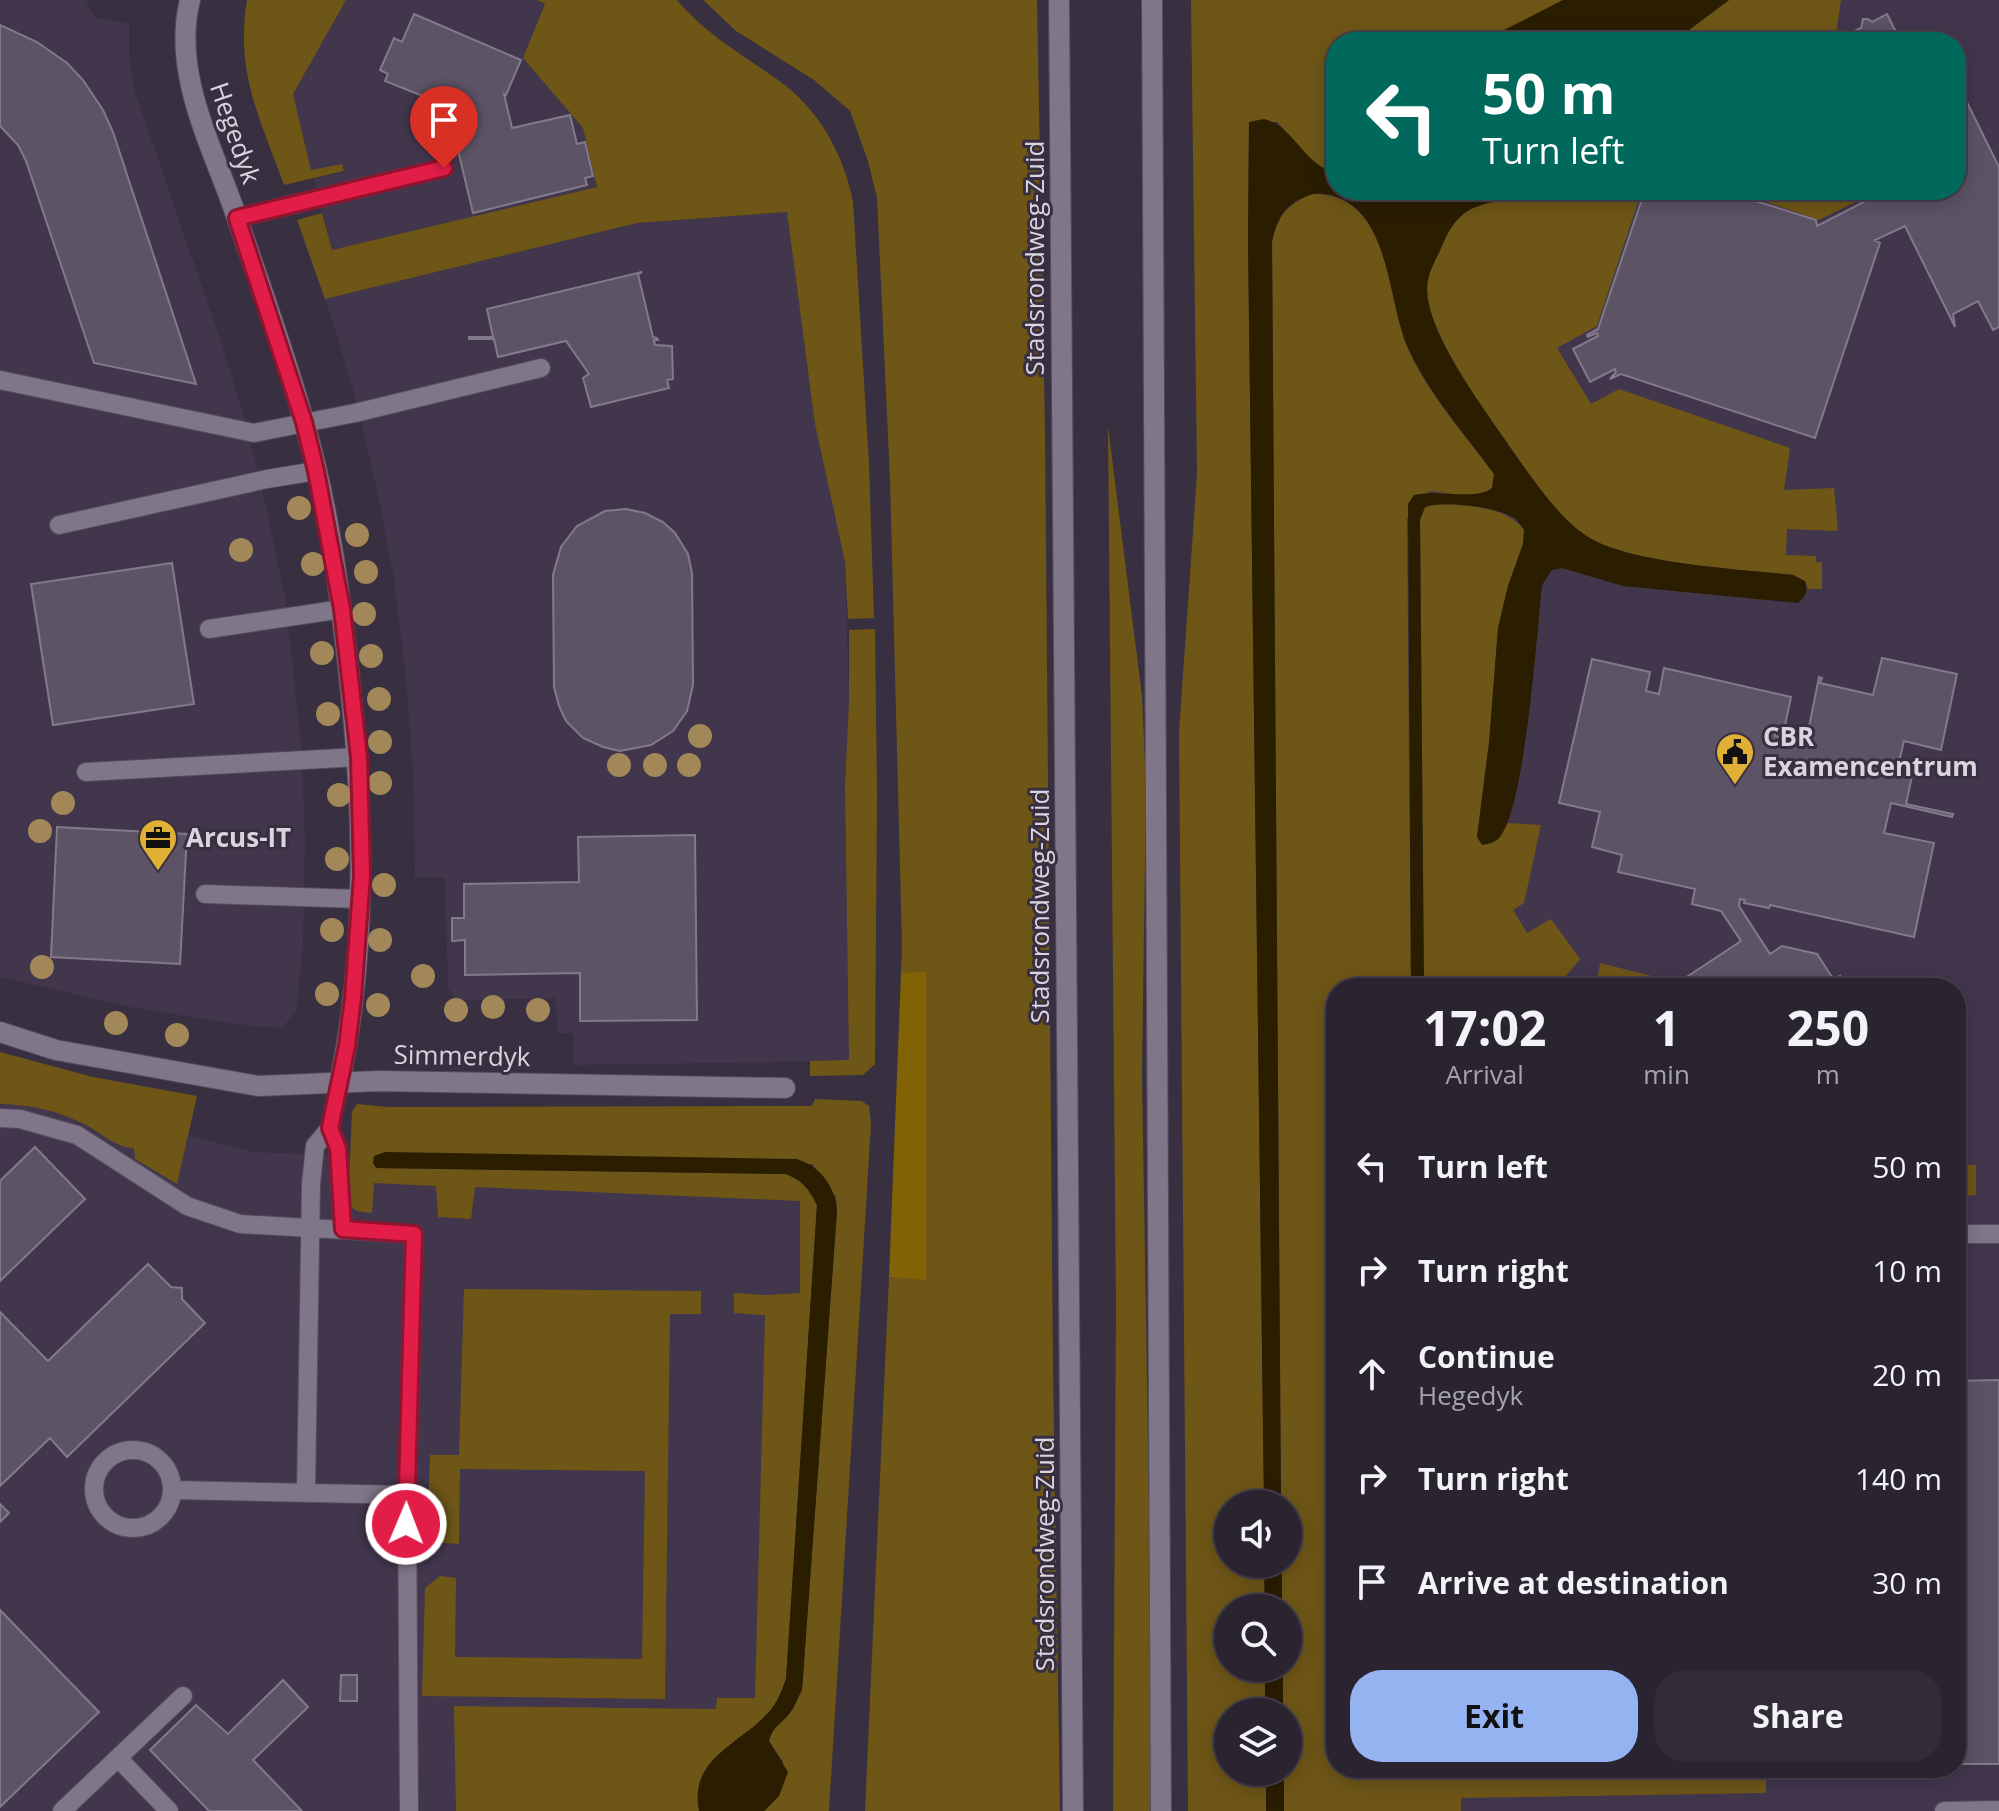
<!DOCTYPE html>
<style>
body{margin:0;font-family:"Open Sans",sans-serif;background:#322b38;color:#f1f3f6;height:100vh;display:flex;flex-direction:column;font-size:30px;white-space:nowrap}
*{box-sizing:border-box;margin:0}
p{font-size:26px;color:#a5a4ab}
.icon{flex:none;width:44px;height:44px;fill:none;stroke:currentColor;stroke-width:2;stroke-linecap:round;stroke-linejoin:round}
.map{position:relative;flex:1;overflow:hidden}
.side{position:absolute;left:1326px;top:978px;width:640px;height:800px;display:flex;flex-direction:column;background:#2a2330;border-radius:32px;box-shadow:0 4px 20px #0003,0 0 0 2px #46404c}
.side>*{flex:none}
.hud{position:absolute;left:1326px;top:32px;width:640px;height:168px;border-radius:32px;box-shadow:0 4px 20px #0003,0 0 0 2px #46404c;background:#00695c;color:#fff;overflow:hidden}
.controls{position:absolute;left:1214px;top:1490px;display:grid;gap:16px}
.controls a{display:grid;place-items:center;width:88px;height:88px;border-radius:50%;background:#2a2330;box-shadow:0 4px 20px #0003,0 0 0 2px #46404c;font-size:40px}
.pin{position:absolute;display:grid;place-items:center;width:68px;height:68px;color:#fff;margin:-82px -34px;border-radius:50% 50% 50% 0;rotate:-45deg;box-shadow:0 0 8px #0007}
.pin .icon{rotate:45deg}
.me{position:absolute;width:88px;margin:-44px;rotate:1deg;stroke-linejoin:round;filter:drop-shadow(0 0 6px #0008)}
.turn{display:flex;align-items:center;gap:28px;height:168px;padding:0 24px;font-size:36px}
.turn .icon{width:104px;height:104px;stroke-width:2.5}
.turn b{display:block;font-size:56px;line-height:68px}
.eta{display:flex;justify-content:space-evenly;align-items:center;height:136px;text-align:center}
.eta b{font-size:48px;font-weight:700;line-height:56px}
.action{display:flex;gap:16px;margin-top:auto;padding:16px 24px}
.action a{flex:1;height:92px;border-radius:32px;background:#95b2f1;color:#111;font-size:32px;font-weight:700;line-height:92px;text-align:center}
.action a+a{background:#322b38;color:#f1f3f6}
ul{padding:0;list-style:none}
li{display:flex;align-items:center;gap:24px;height:104px;padding:0 24px}
li div{flex:1}
li b{display:block;font-size:30px}
li em{font-style:normal}
.map>svg:first-child{display:block}
.built{fill:#42364d;fill-rule:evenodd}
.green{fill:#6e5617}
.forest{fill:#816205}
.water{fill:#2a1d00}
.building{fill:#5c5365;stroke:#83798c;stroke-width:2}
.lines{fill:none;stroke-linecap:round;stroke-linejoin:round}
.service-casing{stroke:#534c5b;stroke-width:20}
.minor-casing{stroke:#534c5b;stroke-width:22}
.secondary-casing{stroke:#534c5b;stroke-width:22}
.service{stroke:#807689;stroke-width:18}
.minor{stroke:#807689;stroke-width:20}
.secondary{stroke:#807689;stroke-width:20}
.tree{fill:#a28758}
.route-casing{stroke:#92132f;stroke-width:20}
.route{stroke:#e11d48;stroke-width:14}
.labels{text-anchor:middle;stroke-width:6;stroke-linejoin:round;paint-order:stroke}
.street-label{font-size:26px;fill:#dad4df;stroke:#382f40}
.poi-label{font-size:26px;font-weight:bold;fill:#dad4df;stroke:#382f40;text-anchor:start}
</style>
<div class="map">
<svg width="1999" height="1811" viewBox="0 0 1999 1811">
<rect width="100%" height="100%" fill="#382f40"/>
<path class="built" d="M0,0H86L94,17L129,24V54L135,92L223,348L242,411L265,502L285,597L301,744L305,837L303,945L296,1010L284,1026L276,1028L227,1023L130,1007L0,977Z
M346,0H537L545,4L523,58L583,128L597,187L332,251L314,179L344,172L342,165L311,170L293,94Z
M1650,0H1999V1811H1274V1772H1288V1712H1273V1668H1288V1608H1272V1564H1288V1504H1271L1275,198L1336,190H1956V42H1572ZM1336,988H1956V1768H1336Z
M787,212L815,424L845,562L849,701L845,786L849,1061L574,1065L573,1033H557L556,998L456,1000L448,988L445,878L415,877L414,786L405,668L394,580L378,494L353,388L325,299L637,223Z
M0,1086L253,1152L812,1176L794,1682L721,1811H0Z"/>
<path class="green" d="M247,0H346L293,94L311,170L342,164L344,171L284,185C260,118 235,73 247,0Z
M537,0H677C709,37 739,52 778,80C818,108 844,154 853,202L869,463L874,618L848,619L845,562L815,424L787,212L637,223L325,299L297,220L322,213L332,250L597,187L583,128L523,58L545,4Z
M703,0H1037L1045,432L1053,1367L1060,1811H865L889,1277L926,1279V973H901L902,945L890,479L877,198L868,161L850,111L814,80L736,31Z
M1191,0H1563L1481,42H1336V173L1320,169L1277,122H1249L1248,241L1264,1504H1228V1564H1264L1265,1608H1228V1668H1265V1712H1228V1772H1266V1811H1188L1179,732L1197,474Z
M1729,0H1841L1835,42H1673Z
M1539,190H1642L1597,326L1557,348L1591,404L1619,389L1790,448L1784,490L1834,488L1838,531L1787,529L1786,555L1816,556V562H1822V589H1808L1805,581L1793,575C1740,569 1627,564 1585,535C1554,514 1525,468 1503,437C1480,403 1419,322 1428,280C1430,269 1437,257 1442,246C1448,231 1456,217 1471,209C1488,201 1512,199 1531,195Z
M1731,190H1880L1819,220Z
M1310,194C1393,192 1384,296 1409,351C1429,395 1465,435 1494,474L1492,488C1475,501 1450,493 1430,491L1407,519L1411,988H1336V1768H1766V1793L1461,1798V1811H1284V1772H1288V1712H1283V1668H1288V1608H1282V1564H1288V1504H1281L1272,242C1279,213 1285,208 1310,194Z
M1108,426L1142,696L1146,785L1142,1074L1154,1811H1113L1116,1306Z
M1434,504C1462,505 1506,505 1524,530L1523,544L1508,586L1498,628L1489,743L1477,837L1499,838L1507,823L1541,825L1524,903L1513,910L1527,933L1551,919L1580,959L1556,988H1424L1420,520L1425,507Z
M875,629L877,795L875,1064L863,1075L810,1076V1061L849,1060L845,786L849,701V630Z
M1600,963L1672,981L1665,986L1666,988H1596Z
M0,1052L93,1077L197,1096L177,1184L135,1159L134,1148C114,1147 102,1133 84,1124C56,1110 31,1105 0,1104Z
M815,1099L862,1101L869,1106L871,1124L829,1811H764L779,1796L783,1762L769,1741C772,1727 781,1724 789,1714C795,1708 798,1697 802,1690L837,1211L836,1197L812,1164L373,1163L377,1168L786,1174C803,1181 809,1189 817,1205L786,1679C782,1690 777,1704 768,1713C739,1745 689,1758 699,1811H456L454,1706L716,1709L717,1698H755L765,1315L734,1313V1293L765,1295L800,1293V1201L475,1187L471,1219L438,1217L436,1186L374,1183L372,1213L357,1211L348,1204L352,1112L357,1104L388,1107L812,1106Z
M1956,1165H1976V1195L1965,1196V1272H1956Z
M464,1289L701,1291V1314H670L665,1699L422,1696L425,1588L440,1576L456,1578L455,1657L642,1659L645,1471L460,1469L459,1544L427,1542L430,1455H459Z"/>
<path class="forest" d="M926,972V1280L889,1277L901,973Z"/>
<path class="water" d="M1563,0H1729L1673,42H1481Z
M1264,119C1295,127 1303,165 1336,173V190H1539L1531,195C1512,199 1488,201 1471,209C1456,217 1448,231 1442,246C1437,257 1430,269 1428,280C1419,322 1480,403 1503,437C1525,468 1554,514 1585,535C1627,564 1740,569 1793,575L1805,581C1808,592 1806,596 1798,603L1623,586L1562,568L1552,570L1542,585C1537,631 1525,810 1499,838C1494,843 1488,844 1482,845L1477,837L1489,743L1498,628L1508,586L1523,544L1524,530C1524,529 1517,520 1516,519C1499,507 1444,500 1425,507L1420,520L1424,988H1411L1408,504L1414,495C1438,489 1476,501 1492,488L1494,474C1465,434 1431,396 1410,352C1388,308 1392,223 1342,199C1331,194 1319,191 1307,196C1284,205 1277,219 1272,242L1281,1504H1264L1248,241L1249,122Z
M385,1152L797,1159C821,1167 835,1186 837,1211L802,1690C798,1697 794,1708 789,1714C781,1724 772,1727 769,1741L788,1772L779,1796L764,1811H699C689,1758 739,1745 768,1713C777,1704 782,1690 786,1679L817,1205C809,1189 803,1181 786,1174L376,1168L373,1163L374,1156Z
M1264,1564H1282V1608H1265Z
M1265,1668H1283V1712H1265Z
M1266,1772H1284V1811H1266Z"/>
<path class="building" d="M414,14L521,60L506,95L504,94L512,128L570,115L577,144L585,142L593,176L585,178L587,185L473,213L456,142L461,141L459,133L452,134L448,117L455,116L453,108L385,81L388,74L380,70L394,38L402,42Z
M1887,14L1901,42H1848L1845,35L1861,28L1863,19H1868L1872,22Z
M0,25L37,42L67,63L83,80L103,110L113,132L196,384L94,363L26,161L18,145L0,126Z
M1956,80L1999,167V327L1993,330L1978,301L1953,314L1955,327L1905,226L1875,240L1880,243L1815,438L1621,374L1610,379L1616,372L1615,369L1590,382L1573,349L1598,336L1597,333L1588,337L1587,335L1598,329L1645,190H1721L1816,220L1817,226L1887,190H1956Z
M642,272L638,274L653,337L657,338L658,340H654L655,345L672,346L673,379L667,380L669,388L591,407L583,378L589,374L566,341L498,357L494,339H469V337H493L487,309Z
M626,509L645,513L663,522L675,533L688,554L692,573L693,685L687,711L673,731L651,745L620,751L603,747L583,738L566,721L559,706L554,687L553,575L561,547L577,526L605,511Z
M172,563L194,704L53,725L31,584Z
M1882,658L1957,674L1941,750L1904,741L1897,770L1920,775L1912,776L1906,804L1953,814L1952,817L1891,803L1884,833L1934,843L1914,937L1770,905L1769,908L1744,903L1745,900L1740,899L1739,906L1770,954L1782,946L1817,954L1834,980L1840,976L1848,988H1670L1741,941L1721,911L1692,904L1695,889L1618,872L1622,855L1592,847L1600,812L1559,803L1592,659L1650,672L1646,691L1659,694L1664,668L1791,697L1784,730L1776,728L1775,736L1806,742L1819,677L1822,678L1820,683L1873,695Z
M57,827L187,834L180,964L51,957Z
M695,835L697,1020L580,1021V973L465,975V940L452,941V918H464V884L579,882L578,837Z
M35,1147L85,1199L0,1281V1181Z
M148,1264L171,1287L182,1288V1299L205,1323L67,1457L50,1438L0,1486V1312L48,1361Z
M1999,1380V1764H1956V1381Z
M0,1504L9,1513L0,1522Z
M0,1610L99,1712L0,1807Z
M341,1675H357V1701H340Z
M283,1680L308,1707L253,1760L302,1811H209L150,1750L196,1705L228,1734Z"/>
<g class="lines">
<defs>
<path id="service" d="M237,218L444,168
M0,380L254,433L355,413L541,368
M59,525L267,479L316,471
M209,629L342,609
M86,772L359,757
M205,894L360,899
M0,1118L20,1119L77,1135L187,1206L240,1224L414,1234L407,1495L409,1811
M330,1128L338,1148L343,1229
M1956,1234H1999
M94 1489a39 39 0 1 1 78 0a39 39 0 1 1-78 0Z
M173,1490L407,1495
M306,1491L311,1184L315,1146L330,1128L340,1081
M118,1758L169,1811
M62,1811L183,1696
M1944,1811L1999,1810"/>
<path id="minor" d="M190,0C171,75 215,151 238,221C261,287 285,354 304,422C327,501 339,584 348,666C364,804 368,944 340,1081
M0,1032L56,1050L258,1086L379,1081L785,1088"/>
<path id="secondary" d="M1059,0L1073,1811
M1152,0L1161,1811"/>
</defs>
<use href="#service" class="service-casing"/>
<use href="#minor" class="minor-casing"/>
<use href="#secondary" class="secondary-casing"/>
<use href="#service" class="service"/>
<use href="#minor" class="minor"/>
<use href="#secondary" class="secondary"/>
</g>
<g class="tree">
<circle cx="299" cy="508" r="12"/>
<circle cx="357" cy="535" r="12"/>
<circle cx="241" cy="550" r="12"/>
<circle cx="313" cy="564" r="12"/>
<circle cx="366" cy="572" r="12"/>
<circle cx="364" cy="614" r="12"/>
<circle cx="322" cy="653" r="12"/>
<circle cx="371" cy="656" r="12"/>
<circle cx="379" cy="699" r="12"/>
<circle cx="328" cy="714" r="12"/>
<circle cx="700" cy="736" r="12"/>
<circle cx="380" cy="742" r="12"/>
<circle cx="619" cy="765" r="12"/>
<circle cx="655" cy="765" r="12"/>
<circle cx="689" cy="765" r="12"/>
<circle cx="380" cy="783" r="12"/>
<circle cx="339" cy="795" r="12"/>
<circle cx="63" cy="803" r="12"/>
<circle cx="40" cy="831" r="12"/>
<circle cx="337" cy="859" r="12"/>
<circle cx="384" cy="885" r="12"/>
<circle cx="332" cy="930" r="12"/>
<circle cx="380" cy="940" r="12"/>
<circle cx="42" cy="967" r="12"/>
<circle cx="423" cy="976" r="12"/>
<circle cx="327" cy="994" r="12"/>
<circle cx="378" cy="1005" r="12"/>
<circle cx="493" cy="1007" r="12"/>
<circle cx="456" cy="1010" r="12"/>
<circle cx="538" cy="1010" r="12"/>
<circle cx="116" cy="1023" r="12"/>
<circle cx="177" cy="1035" r="12"/>
</g>
<g class="lines">
<defs>
<path id="route" d="M406,1524L414,1234L343,1229L338,1148L330,1128L347,1046L353,998L362,876L359,757L342,609L316,471L304,422L237,218L444,168"/>
</defs>
<use href="#route" class="route-casing"/>
<use href="#route" class="route"/>
</g>
<defs>
<symbol id="civic-pin" viewBox="-11 -11 22 30"><path d="M0 17L-7.5 6A9.5 9.5 0 1 1 7.5 6Z" fill="#e0b034" stroke="#382f40"/><path d="M-.6-6.5H3V-4.5H.6V-3L4-1V1h2V6H-6V1h2V-1L-.6-3ZM-1.2 2.5V6h2.4V2.5Z" fill="#111"/></symbol>
<symbol id="office-pin" viewBox="-11 -11 22 30"><path d="M0 17L-7.5 6A9.5 9.5 0 1 1 7.5 6Z" fill="#e0b034" stroke="#382f40"/><path d="M-6-3h4V-5.5h4V-3h4V5H-6ZM-1-4.5V-3h2v-1.5ZM-6 0V1H6V0Z" fill="#111"/></symbol>
</defs>
<g fill-rule="evenodd">
<use href="#civic-pin" x="1713" y="730" width="44" height="60"/>
<use href="#office-pin" x="136" y="816" width="44" height="60"/>
</g>
<g class="labels">
<g class="street-label">
<text transform="translate(235 133) rotate(71)" y="9">Hegedyk</text>
<text transform="translate(1035 258) rotate(-90)" y="9">Stadsrondweg-Zuid</text>
<text transform="translate(1040 906) rotate(-90)" y="9">Stadsrondweg-Zuid</text>
<text transform="translate(462 1056) rotate(1)" y="9">Simmerdyk</text>
<text transform="translate(1045 1554) rotate(-90)" y="9">Stadsrondweg-Zuid</text>
</g>
<g class="poi-label">
<text x="1763" y="746">CBR<tspan x="1763" dy="30">Examencentrum</tspan></text>
<text x="186" y="847">Arcus-IT</text>
</g>
</g>
</svg>
<div class="controls">
<a><svg class="icon" aria-label="sound" viewBox="0 0 24 24"><path d="M4 9h4l5-4v14l-5-4H4zM17 9q2 3 0 6"/></svg></a>
<a><svg class="icon" aria-label="search" viewBox="0 0 24 24"><circle cx="10" cy="10" r="6"/><path d="M15 15l6 6"/></svg></a>
<a><svg class="icon" aria-label="layers" viewBox="0 0 24 24"><path d="M12 4l9 5-9 5-9-5zM3 14l9 5 9-5"/></svg></a>
</div>
<div class="pin" style="left:444px;top:168px;background:#d93025"><svg class="icon" aria-label="arrive" viewBox="0 0 24 24"><path d="M6 21V4h12l-3 4 3 4H6"/></svg></div>
<svg class="me" style="left:406px;top:1524px" viewBox="-20 -20 40 40"><circle r="17" fill="#e11d48" stroke="#fff" stroke-width="3"/><path d="M0-11L8 9 0 5-8 9z" fill="#fff"/></svg>
<div class="hud">
<div class="turn"><svg class="icon" aria-label="left" viewBox="0 0 24 24"><path d="M17 20v-9H6M10 6l-5 5 5 5"/></svg><div><b>50 m</b>Turn left</div></div>
</div>
<section class="side">
<div class="eta">
<div><b>17:02</b><p>Arrival</p></div>
<div><b>1</b><p>min</p></div>
<div><b>250</b><p>m</p></div>
</div>
<ul>
<li><svg class="icon" aria-label="left" viewBox="0 0 24 24"><path d="M17 20v-9H6M10 6l-5 5 5 5"/></svg><div><b>Turn left</b></div><em>50 m</em></li>
<li><svg class="icon" aria-label="right" viewBox="0 0 24 24"><path d="M7 20v-9h11M14 6l5 5-5 5"/></svg><div><b>Turn right</b></div><em>10 m</em></li>
<li><svg class="icon" aria-label="ahead" viewBox="0 0 24 24"><path d="M12 20V5M6 11l6-6 6 6"/></svg><div><b>Continue</b><p>Hegedyk</p></div><em>20 m</em></li>
<li><svg class="icon" aria-label="right" viewBox="0 0 24 24"><path d="M7 20v-9h11M14 6l5 5-5 5"/></svg><div><b>Turn right</b></div><em>140 m</em></li>
<li><svg class="icon" aria-label="arrive" viewBox="0 0 24 24"><path d="M6 21V4h12l-3 4 3 4H6"/></svg><div><b>Arrive at destination</b></div><em>30 m</em></li>
</ul>
<div class="action"><a>Exit</a><a>Share</a></div>
</section>
</div>
